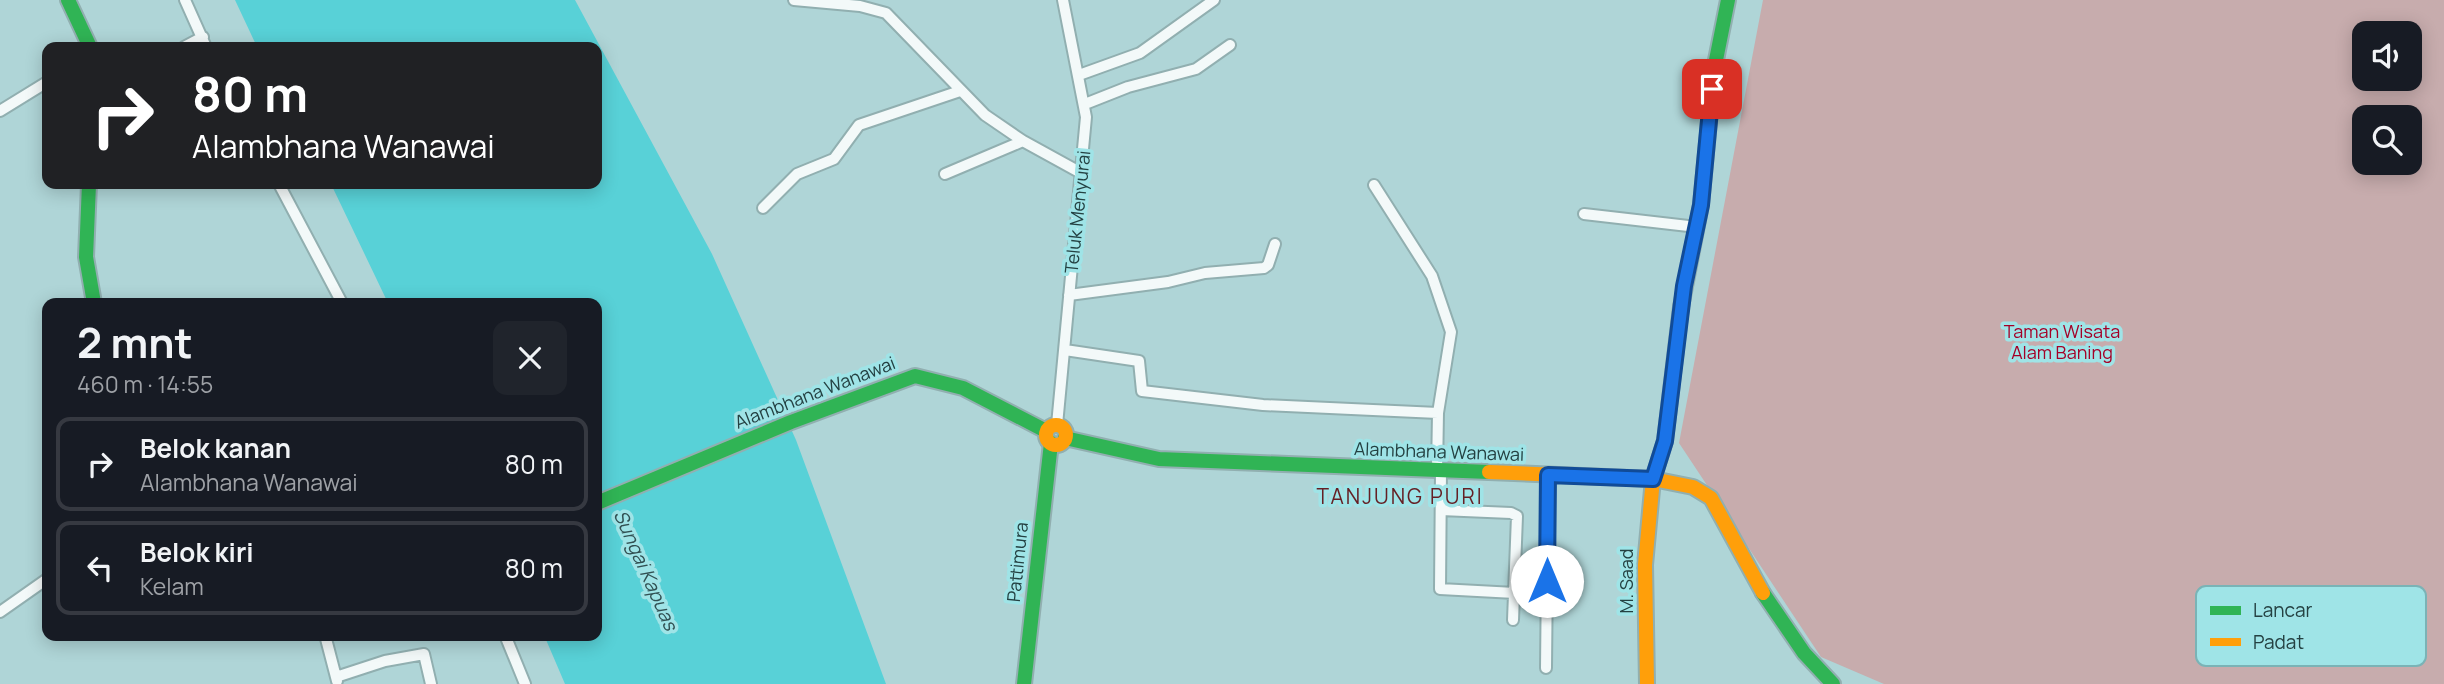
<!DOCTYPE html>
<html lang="id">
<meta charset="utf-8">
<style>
body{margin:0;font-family:Manrope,sans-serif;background:#20242c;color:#f1f3f6;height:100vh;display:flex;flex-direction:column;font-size:26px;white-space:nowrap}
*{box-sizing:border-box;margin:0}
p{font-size:23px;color:#9ea1a6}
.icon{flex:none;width:38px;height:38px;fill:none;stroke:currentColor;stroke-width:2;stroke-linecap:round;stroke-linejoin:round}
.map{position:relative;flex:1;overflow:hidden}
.panel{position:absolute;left:42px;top:298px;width:560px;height:343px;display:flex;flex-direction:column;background:#171b24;border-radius:14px;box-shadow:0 4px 18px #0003}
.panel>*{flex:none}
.banner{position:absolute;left:42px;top:42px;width:560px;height:147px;border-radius:14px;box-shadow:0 4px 18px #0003;background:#202124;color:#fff;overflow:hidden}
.fabs{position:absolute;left:2352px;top:21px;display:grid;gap:14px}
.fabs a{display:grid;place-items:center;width:70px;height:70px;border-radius:14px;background:#171b24;box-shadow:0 4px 18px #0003;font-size:35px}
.pin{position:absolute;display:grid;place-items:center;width:60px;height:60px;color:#fff;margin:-30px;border-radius:14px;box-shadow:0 4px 10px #0006}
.me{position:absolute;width:77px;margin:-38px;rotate:0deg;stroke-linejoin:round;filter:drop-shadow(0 0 5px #0008)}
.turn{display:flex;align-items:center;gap:24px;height:147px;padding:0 35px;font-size:32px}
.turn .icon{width:91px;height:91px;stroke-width:2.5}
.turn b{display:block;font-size:49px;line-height:60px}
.round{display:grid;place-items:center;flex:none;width:74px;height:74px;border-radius:14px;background:#20242c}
.summary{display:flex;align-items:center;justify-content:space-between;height:119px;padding:0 35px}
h1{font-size:42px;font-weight:700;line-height:52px}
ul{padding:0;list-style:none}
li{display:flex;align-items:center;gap:21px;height:94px;margin:0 14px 10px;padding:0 21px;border:4px solid #363941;border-radius:14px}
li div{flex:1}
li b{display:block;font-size:26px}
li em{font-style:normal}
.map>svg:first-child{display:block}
.green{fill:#c7acad;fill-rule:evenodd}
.water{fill:#58d1d7}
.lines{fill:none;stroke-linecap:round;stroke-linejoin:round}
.street-casing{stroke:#91afb0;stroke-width:14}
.fast-casing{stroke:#91afb0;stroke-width:18}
.slow-casing{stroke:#91afb0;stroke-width:18}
.street{stroke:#f3f9f9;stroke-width:10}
.fast{stroke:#30b455;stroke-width:14}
.slow{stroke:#ff9f0a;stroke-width:14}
.route-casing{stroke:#114b97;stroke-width:18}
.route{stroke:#1a73e8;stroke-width:12}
.labels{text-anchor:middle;stroke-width:7;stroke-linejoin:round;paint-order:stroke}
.street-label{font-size:18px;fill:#244142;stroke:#9fe4e7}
.park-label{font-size:18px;fill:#a50027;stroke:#9fe4e7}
.water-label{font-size:19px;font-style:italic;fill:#315052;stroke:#9fe4e7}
.quarter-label{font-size:21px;letter-spacing:2px;fill:#651f24;stroke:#9fe4e7}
.key{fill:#9fe4e7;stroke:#7ab3b6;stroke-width:2}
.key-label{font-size:19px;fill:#244142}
</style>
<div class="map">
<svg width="2444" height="684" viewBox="0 0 2444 684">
<rect width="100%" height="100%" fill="#afd5d7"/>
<path class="green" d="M1763,0H2444V684H1884L1821,657L1679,443ZM2364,33H2410V79H2364ZM2364,117H2410V163H2364Z"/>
<path class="water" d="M235,0H575L712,254L796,440L886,684H565L544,635H597V303H388L331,184H597V47H257Z"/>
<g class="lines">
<defs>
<path id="street" d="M185,0L206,47
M794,0L860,6L886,13L985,115L1023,141L1083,174
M184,47L203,37
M1079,75L1140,53L1214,0
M1085,104L1128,87L1196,69L1230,45
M0,111L47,82
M945,174L1023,141
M279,184L342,303
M1374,185L1432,276L1451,332L1438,413L1437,471
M763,208L797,174L834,159L859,125L960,91
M1584,214L1697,227
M1069,295L1168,282L1205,273L1264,268L1268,265L1275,244
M1065,350L1139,361L1142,391L1263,405L1438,413
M1057,425L1086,117L1063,0
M1441,471L1440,589L1515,593
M1441,510L1511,513L1517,516L1513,620
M0,612L47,579
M325,635L337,681
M505,635L525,684
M1546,668L1548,475
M336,677L385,661L424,654L431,684"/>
<path id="fast" d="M68,0L90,47
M89,184L86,257L94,303
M1681,307L1701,205L1714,70L1728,0
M1065,438L1159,459L1489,472
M597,503L791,422L915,376L963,388L1046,431
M1763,593L1804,653L1833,684
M1024,684L1051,443"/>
<path id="slow" d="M1046 435a10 10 0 1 1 20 0a10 10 0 1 1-20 0Z
M1489,472L1653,479L1665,441L1681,307
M1647,684L1645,565L1653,479L1693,487L1711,498L1763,593"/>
</defs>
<use href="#street" class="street-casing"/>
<use href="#fast" class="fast-casing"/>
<use href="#slow" class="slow-casing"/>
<use href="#street" class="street"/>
<use href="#fast" class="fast"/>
<use href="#slow" class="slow"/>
</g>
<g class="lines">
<defs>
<path id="route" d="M1547,581L1548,475L1653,479L1665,441L1684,286L1701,205L1712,89"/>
</defs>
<use href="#route" class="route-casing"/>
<use href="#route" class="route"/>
</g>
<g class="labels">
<g class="street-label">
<text transform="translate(1078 212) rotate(-84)" y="6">Teluk Menyurai</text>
<text transform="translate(815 393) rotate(-21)" y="6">Alambhana Wanawai</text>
<text transform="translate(1439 452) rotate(2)" y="6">Alambhana Wanawai</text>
<text transform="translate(1018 562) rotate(-84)" y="6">Pattimura</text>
<text transform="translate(1627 581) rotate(-90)" y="6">M. Saad</text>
</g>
<g class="park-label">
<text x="2062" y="338">Taman Wisata<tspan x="2062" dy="21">Alam Baning</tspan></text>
</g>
<g class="water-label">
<text transform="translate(646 570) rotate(66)" y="7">Sungai Kapuas</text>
</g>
<g class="quarter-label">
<text x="1400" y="504">TANJUNG PURI</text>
</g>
</g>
<rect x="2196" y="586" width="230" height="80" rx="10" class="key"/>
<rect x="2210" y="606" width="31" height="9" fill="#30b455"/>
<rect x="2210" y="638" width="31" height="8" fill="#ff9f0a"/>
<g class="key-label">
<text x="2253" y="617">Lancar</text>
<text x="2253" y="649">Padat</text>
</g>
</svg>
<div class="fabs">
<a><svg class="icon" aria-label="sound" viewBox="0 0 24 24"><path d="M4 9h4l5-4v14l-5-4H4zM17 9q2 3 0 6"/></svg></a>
<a><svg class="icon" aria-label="search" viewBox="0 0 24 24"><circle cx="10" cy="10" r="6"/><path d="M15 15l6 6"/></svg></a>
</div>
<div class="pin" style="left:1712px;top:89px;background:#d93025"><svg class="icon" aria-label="arrive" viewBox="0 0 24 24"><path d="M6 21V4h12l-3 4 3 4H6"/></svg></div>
<svg class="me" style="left:1547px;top:581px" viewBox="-20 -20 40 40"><circle r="19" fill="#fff"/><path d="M0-13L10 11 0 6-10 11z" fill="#1a73e8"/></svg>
<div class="banner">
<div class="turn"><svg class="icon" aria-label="right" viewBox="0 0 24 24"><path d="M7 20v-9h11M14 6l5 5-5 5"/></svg><div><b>80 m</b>Alambhana Wanawai</div></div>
</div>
<section class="panel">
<div class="summary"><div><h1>2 mnt</h1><p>460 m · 14:55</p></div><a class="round"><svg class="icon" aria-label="close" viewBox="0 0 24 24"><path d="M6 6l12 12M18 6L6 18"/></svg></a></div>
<ul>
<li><svg class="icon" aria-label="right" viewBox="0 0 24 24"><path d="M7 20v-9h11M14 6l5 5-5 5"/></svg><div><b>Belok kanan</b><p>Alambhana Wanawai</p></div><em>80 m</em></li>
<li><svg class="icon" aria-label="left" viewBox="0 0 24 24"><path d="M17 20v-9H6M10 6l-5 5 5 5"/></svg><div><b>Belok kiri</b><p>Kelam</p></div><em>80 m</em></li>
</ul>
</section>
</div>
